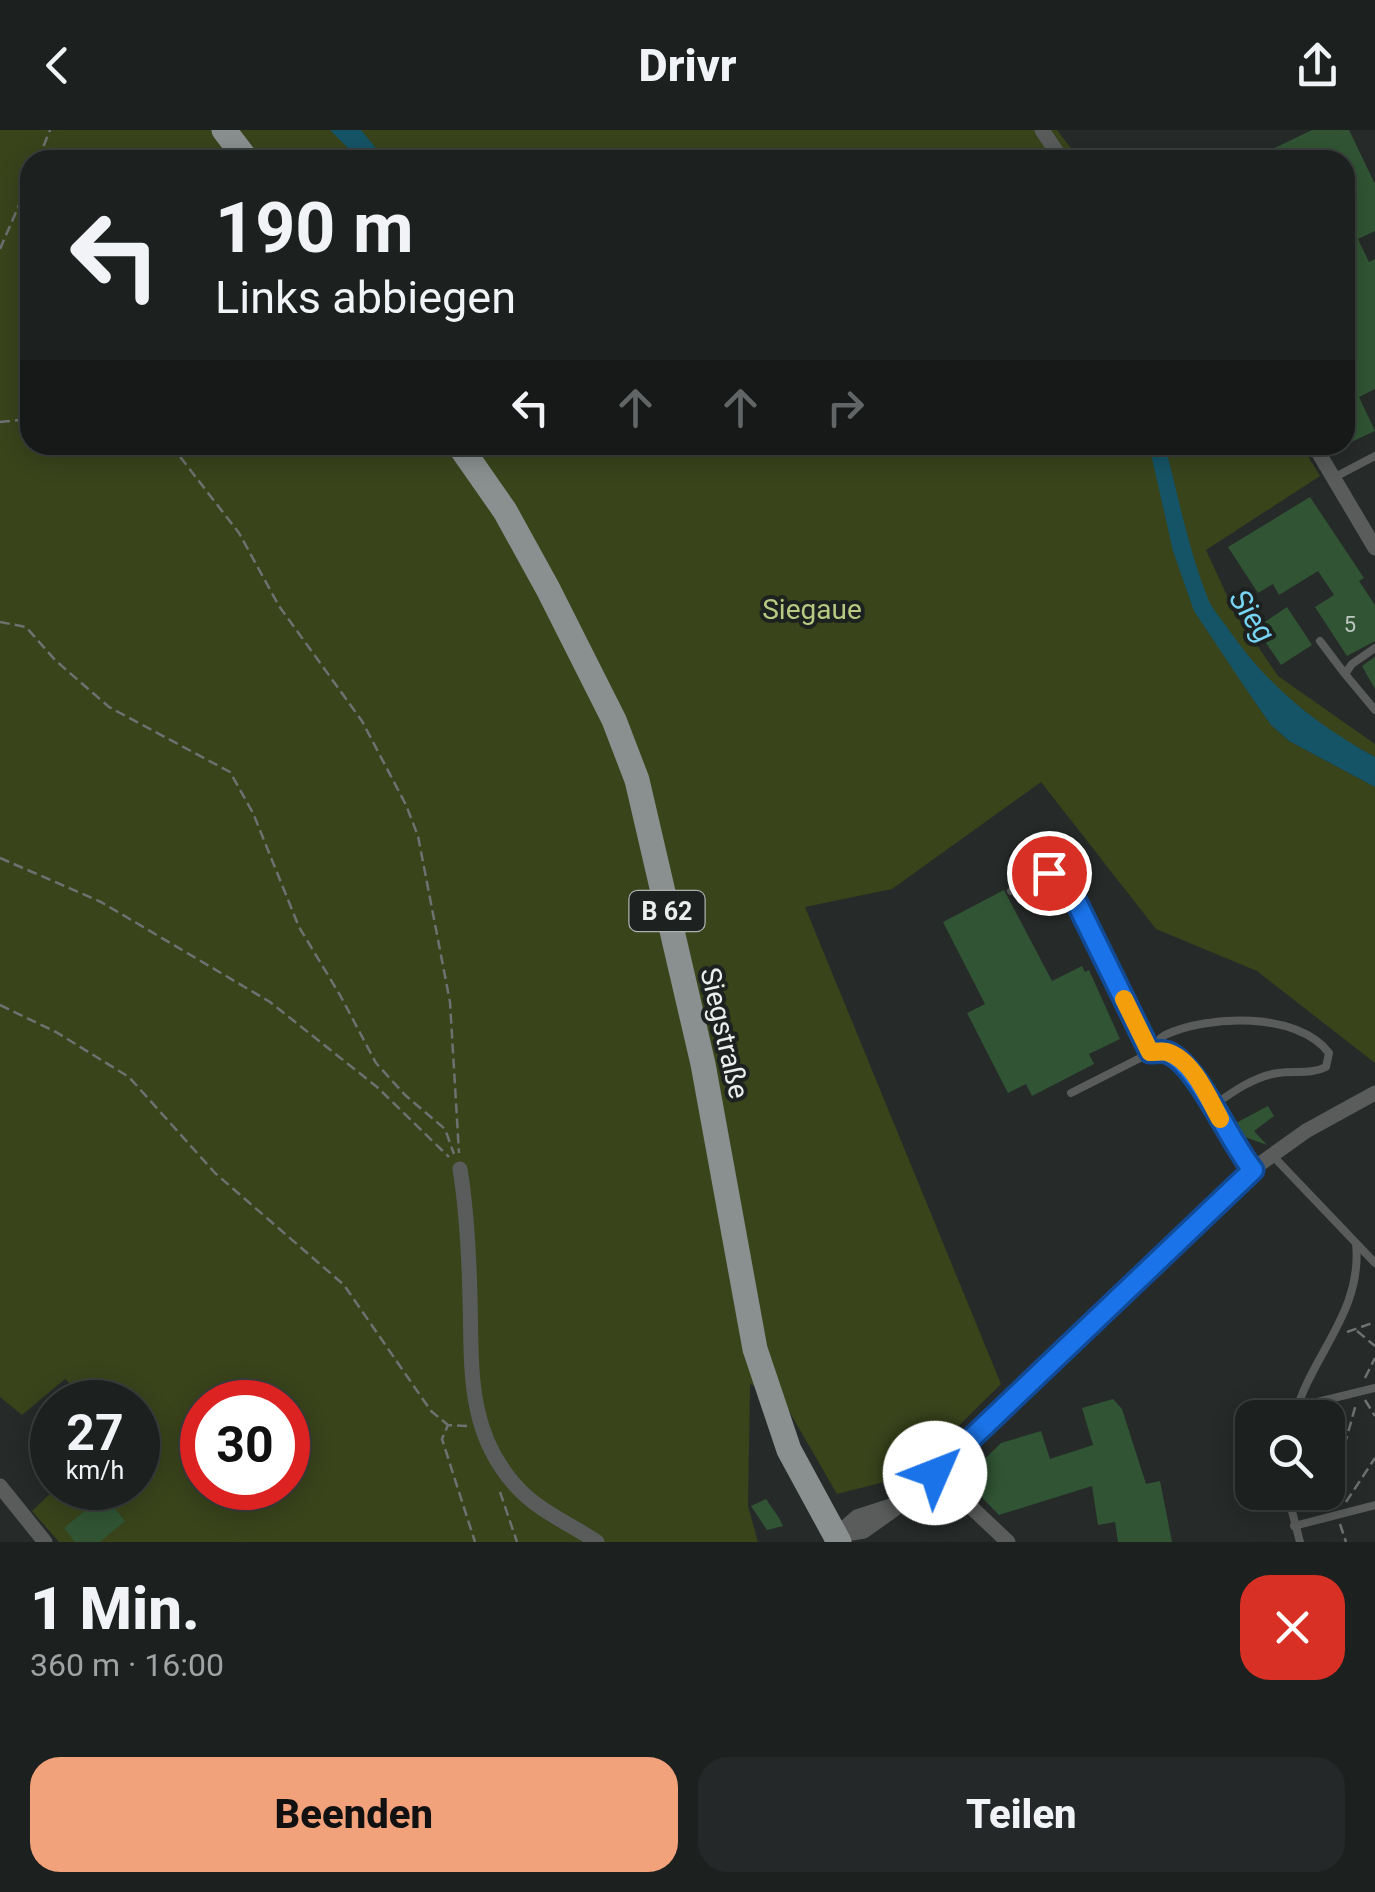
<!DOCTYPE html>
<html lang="de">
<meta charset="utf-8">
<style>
body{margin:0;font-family:Roboto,sans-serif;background:#252828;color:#f1f3f6;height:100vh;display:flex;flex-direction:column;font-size:38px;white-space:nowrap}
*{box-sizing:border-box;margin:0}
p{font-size:32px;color:#a0a3a4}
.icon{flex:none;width:55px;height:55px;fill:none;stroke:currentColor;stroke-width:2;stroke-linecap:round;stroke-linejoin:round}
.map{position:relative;height:1412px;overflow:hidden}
.sheet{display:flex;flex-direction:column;background:#1c201f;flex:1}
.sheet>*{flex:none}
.guide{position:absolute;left:20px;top:20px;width:1335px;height:305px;border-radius:30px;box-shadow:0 5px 25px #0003,0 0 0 2px #3a3e3d;background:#1c201f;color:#f1f3f6;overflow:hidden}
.fabs{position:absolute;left:1235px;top:1270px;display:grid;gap:20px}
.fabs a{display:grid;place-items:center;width:110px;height:110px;border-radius:20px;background:#1c201f;box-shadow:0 5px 25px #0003,0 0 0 2px #3a3e3d;font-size:50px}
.speed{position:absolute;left:30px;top:1250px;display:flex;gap:20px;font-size:50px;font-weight:700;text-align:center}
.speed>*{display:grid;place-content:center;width:130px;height:130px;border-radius:50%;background:#1c201f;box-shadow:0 5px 25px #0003,0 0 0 2px #3a3e3d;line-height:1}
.speed small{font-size:25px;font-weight:400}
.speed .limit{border:15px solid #d22;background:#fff;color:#111}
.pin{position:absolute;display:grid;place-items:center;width:85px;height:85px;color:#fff;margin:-42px;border:5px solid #fff;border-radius:50%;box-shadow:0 2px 10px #0007}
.me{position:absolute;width:110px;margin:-55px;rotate:46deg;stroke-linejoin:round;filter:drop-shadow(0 0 8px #0008)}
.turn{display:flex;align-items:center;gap:35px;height:210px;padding:0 30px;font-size:45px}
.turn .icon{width:130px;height:130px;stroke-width:2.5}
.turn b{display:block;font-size:70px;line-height:85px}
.lanes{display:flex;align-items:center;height:95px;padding:0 30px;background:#0003;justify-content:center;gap:50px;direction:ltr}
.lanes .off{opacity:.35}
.round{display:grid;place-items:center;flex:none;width:105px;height:105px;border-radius:30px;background:#252828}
.headline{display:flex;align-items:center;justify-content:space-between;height:170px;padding:0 30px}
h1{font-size:60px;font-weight:800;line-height:75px}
.primary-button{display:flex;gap:20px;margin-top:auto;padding:20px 30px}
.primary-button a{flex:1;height:115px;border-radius:30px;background:#f1a27b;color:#111;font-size:40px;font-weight:800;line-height:115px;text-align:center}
.primary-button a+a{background:#252828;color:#f1f3f6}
header{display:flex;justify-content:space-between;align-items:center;height:130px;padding:0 30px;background:#1c201f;font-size:45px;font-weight:800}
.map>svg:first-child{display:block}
.green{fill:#39441b;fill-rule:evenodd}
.water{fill:#155466}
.building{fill:#315534}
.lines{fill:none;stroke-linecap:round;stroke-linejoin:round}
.path{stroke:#6d7170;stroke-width:2.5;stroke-dasharray:10 5;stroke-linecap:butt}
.service{stroke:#5a5c5c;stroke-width:8}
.minor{stroke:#5a5c5c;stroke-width:15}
.primary{stroke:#8a8f8f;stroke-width:25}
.route-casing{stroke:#114b97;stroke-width:25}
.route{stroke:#1a73e8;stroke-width:18}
.slow{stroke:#f59e0b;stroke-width:18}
.labels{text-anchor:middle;stroke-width:8;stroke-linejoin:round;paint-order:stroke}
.number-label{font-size:22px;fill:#bcc8bf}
.shield{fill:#1d211f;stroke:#adb0af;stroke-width:2.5}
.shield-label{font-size:25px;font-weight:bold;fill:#ebeeed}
.park-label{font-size:28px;fill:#b6ca82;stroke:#1d211f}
.street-label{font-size:28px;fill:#ebeeed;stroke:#1d211f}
.water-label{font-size:30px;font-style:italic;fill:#77d4f2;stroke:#1d211f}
</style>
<header><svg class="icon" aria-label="back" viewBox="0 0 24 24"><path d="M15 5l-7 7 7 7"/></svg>Drivr<svg class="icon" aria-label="share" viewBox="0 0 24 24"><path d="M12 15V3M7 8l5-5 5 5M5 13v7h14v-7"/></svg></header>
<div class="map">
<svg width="1375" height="1412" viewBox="0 0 1375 1412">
<rect width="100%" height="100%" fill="#262a29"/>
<path class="green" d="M0,0H1057L1080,30H30V315H1301L1320,346L1206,420L1234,481L1278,546L1375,614V627L1332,603L1274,557L1247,526L1195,482L1271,595L1289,611L1375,657V933L1257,841L1156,799L1041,652L892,759L805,777L1001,1254L908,1346L837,1364L782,1269L750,1254L748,1376L758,1412H59L32,1381L56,1358H138V1272H89L65,1249L22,1285L0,1267ZM202,1272H288V1358H202Z"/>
<path class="water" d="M330,0H361L386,30H360Z
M1149,315H1165C1178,366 1189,422 1209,471C1214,482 1224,492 1231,503C1269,557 1317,595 1375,627V657L1289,611L1271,595L1246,559L1194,481L1173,421Z"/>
<path class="building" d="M1312,0H1349L1375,54V101L1358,109L1369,132L1375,129V259L1359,267L1375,301L1345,315V144L1354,139L1345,122V30H1250Z
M1310,367L1364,448L1359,451L1375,475V511L1347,526L1315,477L1334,465L1318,441L1279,465L1273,454L1258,463L1228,417Z
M1287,477L1312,515L1281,535L1256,498Z
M1375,527V559L1362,536Z
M1004,760L1052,851L1082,836L1085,842L1089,840L1120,909L1089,924L1094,934L1032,966L1026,954L1008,963L967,883L985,874L943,792Z
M1268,976L1274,986L1254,1001L1267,1015L1242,1006L1232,995Z
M1113,1269L1122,1279L1146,1354L1160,1351L1172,1412H1118L1115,1392L1098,1395L1092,1356L999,1385L964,1349L1001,1313L1041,1301L1050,1329L1093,1315L1082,1278Z
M104,1365L125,1391L100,1412H75L64,1398Z
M766,1369L779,1388L783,1396L767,1400L751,1376Z"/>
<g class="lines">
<path class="path" d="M38,30L50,0
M0,119L30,50
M0,292L30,289
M171,315L239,403L279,476L362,591L406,675L418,706L450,872L459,1023
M0,492L26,497L55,530L109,577L230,642L253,683L299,797L340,865L376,933L405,965L445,999L454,1024
M0,728L101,772L270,872L377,957L449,1027
M0,875L56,902L129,947L215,1043L344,1155L431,1281L448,1295
M1357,1201L1375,1216
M1347,1202L1375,1192
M1365,1248L1375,1228
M1365,1270L1375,1286
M467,1296L448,1295L442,1309L475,1412
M1328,1341L1346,1310L1356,1274
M500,1362L517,1412
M1327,1362L1334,1372
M1334,1371L1337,1329
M1346,1372L1375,1328
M1340,1394L1346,1412"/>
<path class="service" d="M1335,347L1375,326
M1320,511L1345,544
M1375,518L1352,534L1345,544L1375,580
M1011,761C1030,752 1050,734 1067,753L1150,923C1154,916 1158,909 1165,905C1207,885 1298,881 1329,923L1326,937C1310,945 1295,940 1278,943C1255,946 1232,962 1213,976
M1071,963L1150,923H1168C1209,954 1221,1002 1253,1039
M1272,1025L1356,1113C1363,1183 1311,1224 1294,1288
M1357,1114L1375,1133
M1297,1277L1375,1258
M1287,1362L1300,1412
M1294,1396L1375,1375"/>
<path class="minor" d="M1042,0L1062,30
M1314,315L1375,418
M460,1039C467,1082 469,1125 470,1168C472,1237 466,1301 516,1356C538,1381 569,1393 597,1412
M935,1343L1008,1412
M0,1356L45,1412
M835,1406L864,1401L906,1371L1253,1039L1306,1001L1375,963
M835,1406L857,1387L897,1374"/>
<path class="primary" d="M224,0L247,30
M459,315L505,381L548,459L614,590L637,650L703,934L755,1219L789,1320L839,1412"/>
</g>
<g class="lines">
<defs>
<path id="route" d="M935,1343L1253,1040C1230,1013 1196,931 1166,922C1161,921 1155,922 1150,922L1067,753L1060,745L1049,743"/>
</defs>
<use href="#route" class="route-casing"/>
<use href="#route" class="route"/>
<path class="slow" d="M1124,869L1150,922C1156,922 1162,921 1167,922C1193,930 1208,967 1220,989"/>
</g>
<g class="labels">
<g class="number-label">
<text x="1350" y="502">5</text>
</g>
<rect class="shield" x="629.5" y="761" width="75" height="40" rx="8"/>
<g class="shield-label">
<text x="667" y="790">B 62</text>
</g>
<g class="park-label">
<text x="812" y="489">Siegaue</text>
</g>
<g class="street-label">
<text transform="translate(725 903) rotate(77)" y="10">Siegstraße</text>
</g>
<g class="water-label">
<text transform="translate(1252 486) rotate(56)" y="10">Sieg</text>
</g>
</g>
</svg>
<div class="fabs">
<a><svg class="icon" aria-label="search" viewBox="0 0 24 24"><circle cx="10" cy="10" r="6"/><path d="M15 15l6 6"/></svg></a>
</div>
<div class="speed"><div>27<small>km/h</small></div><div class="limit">30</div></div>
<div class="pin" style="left:1049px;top:743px;background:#d93025"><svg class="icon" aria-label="arrive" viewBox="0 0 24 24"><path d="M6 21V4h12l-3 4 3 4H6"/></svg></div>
<svg class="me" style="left:935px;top:1343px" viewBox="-20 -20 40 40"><circle r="19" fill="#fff"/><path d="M0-13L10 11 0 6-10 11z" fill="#1a73e8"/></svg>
<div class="guide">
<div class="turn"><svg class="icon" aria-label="left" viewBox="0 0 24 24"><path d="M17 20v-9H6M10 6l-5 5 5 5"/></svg><div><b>190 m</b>Links abbiegen</div></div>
<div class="lanes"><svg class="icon" aria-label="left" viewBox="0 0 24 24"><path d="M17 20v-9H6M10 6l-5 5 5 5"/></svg><svg class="icon off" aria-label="ahead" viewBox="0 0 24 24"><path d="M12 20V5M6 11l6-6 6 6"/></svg><svg class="icon off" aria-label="ahead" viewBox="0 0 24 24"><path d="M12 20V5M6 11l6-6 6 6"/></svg><svg class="icon off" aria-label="right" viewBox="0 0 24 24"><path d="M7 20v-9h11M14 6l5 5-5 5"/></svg></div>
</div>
</div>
<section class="sheet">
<div class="headline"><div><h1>1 Min.</h1><p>360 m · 16:00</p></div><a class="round" style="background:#d93025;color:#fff"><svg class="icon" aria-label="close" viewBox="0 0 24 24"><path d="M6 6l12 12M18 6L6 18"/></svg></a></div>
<div class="primary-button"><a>Beenden</a><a>Teilen</a></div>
</section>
